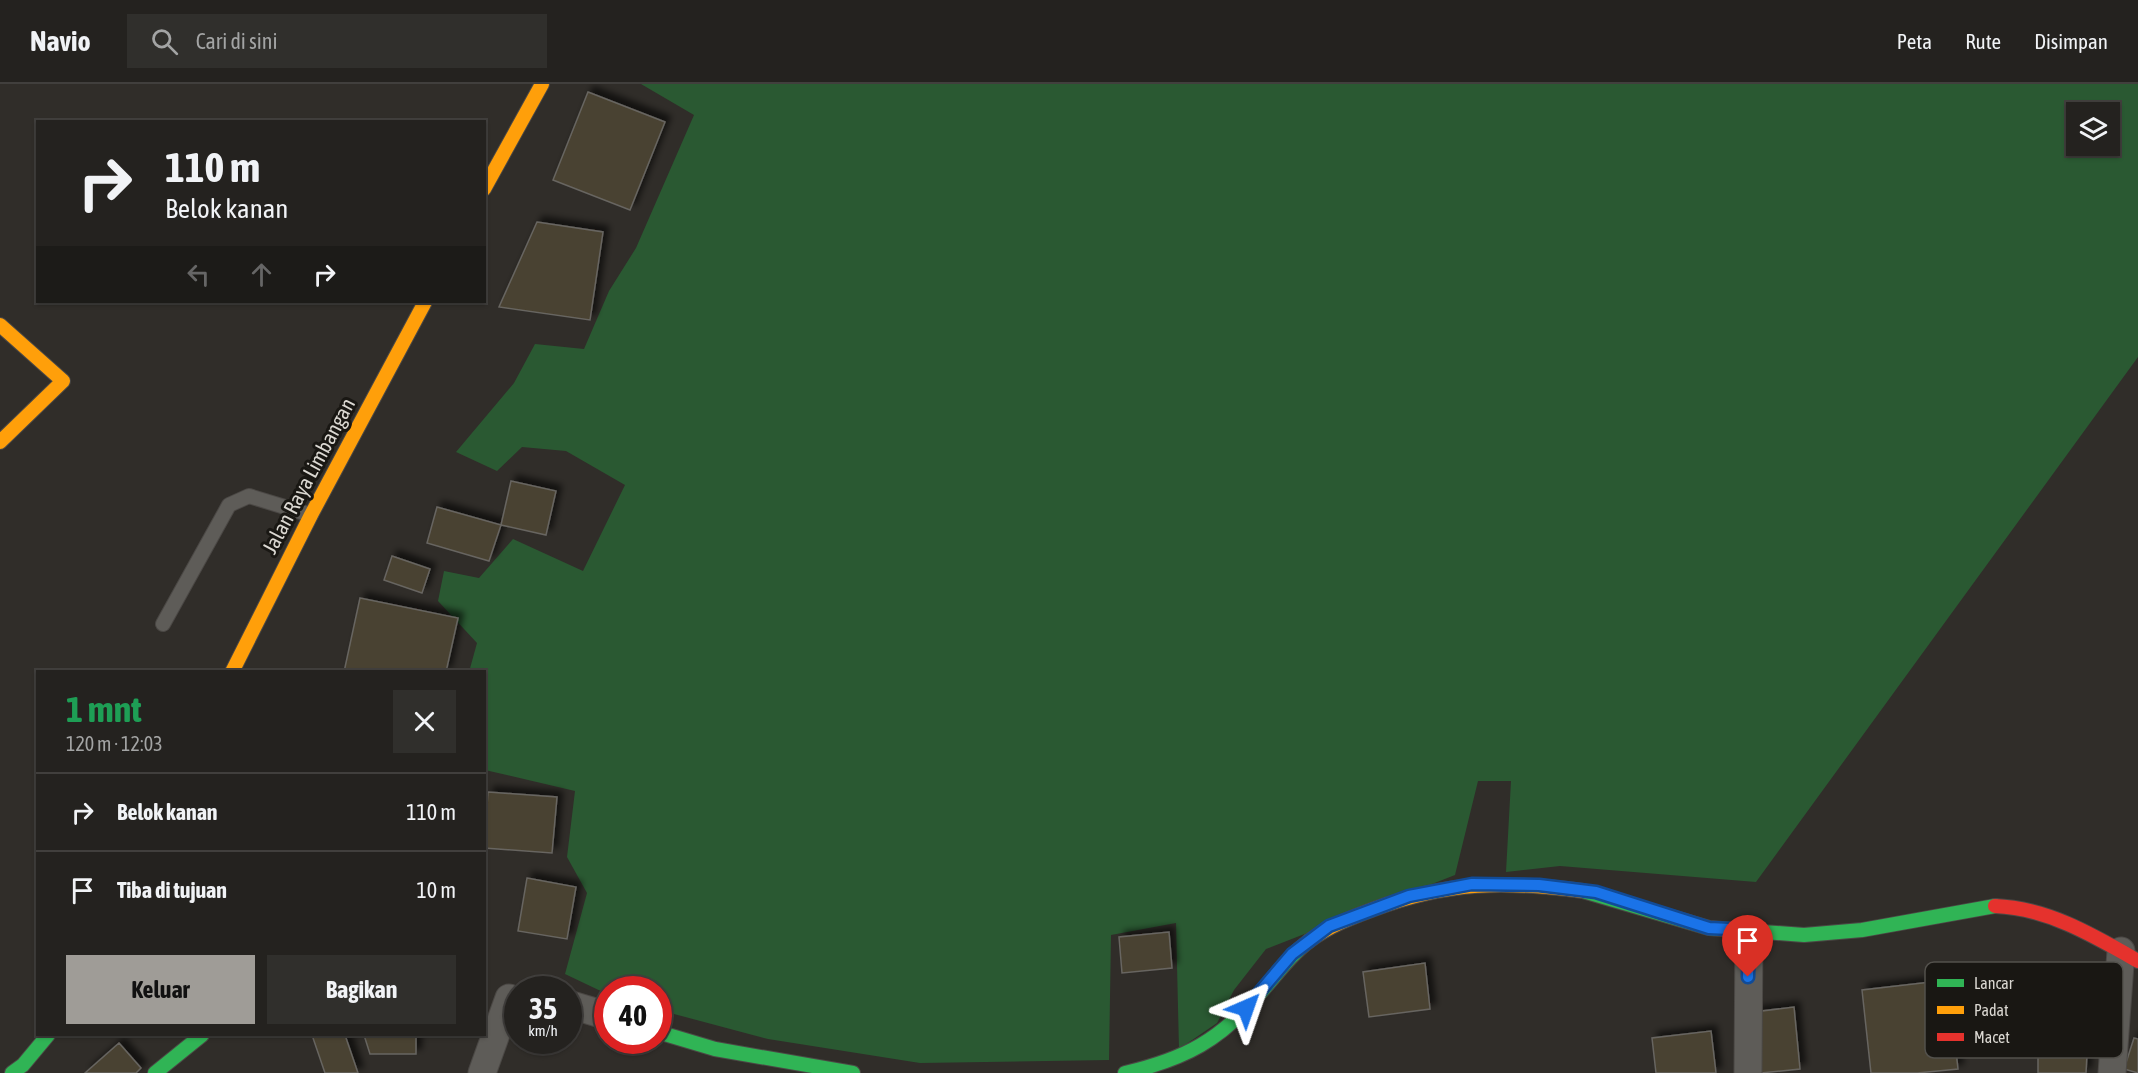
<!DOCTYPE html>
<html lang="id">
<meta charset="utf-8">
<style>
body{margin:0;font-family:"Asap Condensed",sans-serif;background:#302f2c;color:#f1f3f6;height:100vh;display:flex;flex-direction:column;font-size:22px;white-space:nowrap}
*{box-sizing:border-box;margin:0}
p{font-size:20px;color:#a3a4a4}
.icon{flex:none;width:33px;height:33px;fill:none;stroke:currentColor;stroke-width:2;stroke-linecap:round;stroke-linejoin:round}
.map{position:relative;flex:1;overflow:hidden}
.side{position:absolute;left:36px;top:586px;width:450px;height:366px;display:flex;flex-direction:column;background:#24221f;border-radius:0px;box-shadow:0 2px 4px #0004,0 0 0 2px #413f3d}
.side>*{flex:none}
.top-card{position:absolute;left:36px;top:36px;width:450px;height:183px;border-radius:0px;box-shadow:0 2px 4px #0004,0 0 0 2px #413f3d;background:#24221f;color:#f1f3f6;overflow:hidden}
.tools{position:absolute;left:2066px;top:18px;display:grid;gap:12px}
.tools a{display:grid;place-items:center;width:54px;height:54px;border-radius:0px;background:#24221f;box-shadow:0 2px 4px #0004,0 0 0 2px #413f3d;font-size:30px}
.speed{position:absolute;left:504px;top:892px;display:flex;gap:12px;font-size:30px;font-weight:700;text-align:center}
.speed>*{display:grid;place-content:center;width:78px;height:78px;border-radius:50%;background:#24221f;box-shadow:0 2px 4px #0004,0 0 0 2px #413f3d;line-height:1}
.speed small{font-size:15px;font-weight:400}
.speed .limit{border:9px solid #d22;background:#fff;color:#111}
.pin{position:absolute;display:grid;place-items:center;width:51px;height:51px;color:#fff;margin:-62px -26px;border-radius:50% 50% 50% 0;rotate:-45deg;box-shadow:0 0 6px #0007}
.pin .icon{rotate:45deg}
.me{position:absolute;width:66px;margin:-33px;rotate:43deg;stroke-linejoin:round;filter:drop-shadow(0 0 4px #0008)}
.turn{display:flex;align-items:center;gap:21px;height:126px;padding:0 30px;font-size:27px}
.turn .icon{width:78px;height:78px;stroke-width:2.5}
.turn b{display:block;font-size:42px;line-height:51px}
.lanes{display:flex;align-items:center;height:57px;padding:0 30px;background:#0003;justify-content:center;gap:30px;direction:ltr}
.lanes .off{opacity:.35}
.round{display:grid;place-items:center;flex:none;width:63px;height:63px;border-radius:0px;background:#302f2c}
.overview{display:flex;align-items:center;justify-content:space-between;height:102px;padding:0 30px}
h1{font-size:36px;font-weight:700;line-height:45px;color:#1e9e55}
.cta{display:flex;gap:12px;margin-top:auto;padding:12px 30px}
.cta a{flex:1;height:69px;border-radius:0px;background:#9f9c97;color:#111;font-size:24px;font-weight:700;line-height:69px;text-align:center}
.cta a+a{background:#302f2c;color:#f1f3f6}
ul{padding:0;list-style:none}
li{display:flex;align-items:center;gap:18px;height:78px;padding:0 30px;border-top:2px solid #413f3d}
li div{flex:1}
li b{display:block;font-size:22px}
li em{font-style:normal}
header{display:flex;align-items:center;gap:36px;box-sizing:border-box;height:84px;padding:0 30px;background:#24221f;border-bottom:2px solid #413f3d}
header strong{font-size:28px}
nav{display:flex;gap:33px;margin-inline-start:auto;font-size:21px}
.search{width:420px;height:54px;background:#302f2c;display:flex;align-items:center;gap:15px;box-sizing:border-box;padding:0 21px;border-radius:0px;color:#a3a4a4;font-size:22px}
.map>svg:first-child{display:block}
.green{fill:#2a5932;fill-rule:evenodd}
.building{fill:#4a4230;stroke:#676561;stroke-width:1.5;filter:url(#shadow)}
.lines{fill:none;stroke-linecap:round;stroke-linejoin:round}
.lane-casing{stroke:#4b4845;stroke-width:16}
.street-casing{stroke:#4b4845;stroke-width:29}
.fast-casing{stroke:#4b4845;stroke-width:16}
.slow-casing{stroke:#4b4845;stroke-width:16}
.jam-casing{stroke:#4b4845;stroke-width:16}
.lane{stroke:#5e5c58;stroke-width:14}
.street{stroke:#5e5c58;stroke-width:27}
.fast{stroke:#30b455;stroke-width:14}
.slow{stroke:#ff9f0a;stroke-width:14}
.jam{stroke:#e5322d;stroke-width:14}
.route-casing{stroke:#114b97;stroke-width:15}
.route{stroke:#1a73e8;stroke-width:10}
.labels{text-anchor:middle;stroke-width:6;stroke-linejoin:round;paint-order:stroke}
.street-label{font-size:21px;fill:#dbd8d2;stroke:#191713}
.key{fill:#191713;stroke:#53514c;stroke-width:1.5}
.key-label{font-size:16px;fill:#dbd8d2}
</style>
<header>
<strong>Navio</strong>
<div class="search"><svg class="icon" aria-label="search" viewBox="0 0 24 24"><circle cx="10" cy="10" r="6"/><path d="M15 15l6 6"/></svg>Cari di sini</div>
<nav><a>Peta</a><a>Rute</a><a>Disimpan</a></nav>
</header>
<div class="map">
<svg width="2138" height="989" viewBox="0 0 2138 989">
<defs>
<filter id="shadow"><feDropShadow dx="5.5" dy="-5.5" stdDeviation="3" flood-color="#0009"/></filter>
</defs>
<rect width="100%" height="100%" fill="#302d29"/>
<path class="green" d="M641,0H2138V273L1756,798L1560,782L1506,788L1511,697H1478L1455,791L1266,865L1234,906L1217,939L1179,965L1176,839L1111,851L1109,976L920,979L768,955L659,926L658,906H608L607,910L565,890L587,809L567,773L575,707L485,686L484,588H469L477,559L438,517L444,487L479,494L513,455L583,487L625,401L566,367L522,363L497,387L456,368L514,299L535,260L584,265L609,207L636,164L694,31ZM2076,28H2109V62H2076Z"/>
<path class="building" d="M588,8L665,38L630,126L553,96Z
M537,138L603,148L590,236L499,223Z
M511,397L556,407L546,451L501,441Z
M437,423L501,441L489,477L427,459Z
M392,472L430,485L422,509L384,496Z
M360,514L458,534L446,588H344Z
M488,708L557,713L552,769L484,764Z
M527,794L576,803L567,855L518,847Z
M1169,848L1172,884L1122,889L1119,853Z
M1425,879L1430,925L1369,933L1363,888Z
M1948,896L1958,985L1917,989H1871L1862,906Z
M1794,923L1800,985L1761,989L1754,928Z
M1711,947L1716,989H1656L1652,954Z
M312,951H345L358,989H325Z
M364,951H416V970H370Z
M2134,954L2138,955V989L2124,985Z
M119,959L141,984L136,989H85Z
M2038,969L2087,970L2086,989H2038Z"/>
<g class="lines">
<defs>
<path id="lane" d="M163,540L229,421L249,412L311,431"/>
<path id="street" d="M568,920L608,932
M482,989L509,914
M1748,989L1749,846
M2112,989L2121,867"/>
<path id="fast" d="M1583,807L1709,844L1804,851L1862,846L1995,822
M658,948L715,965L853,989
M12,989L23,981L48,951
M155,989L202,951
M1125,989C1185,975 1221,956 1261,908C1277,890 1289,872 1309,857"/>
<path id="slow" d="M484,105L542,0
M0,241L63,297L0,358
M232,588L311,431L425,218
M1309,857C1329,842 1350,834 1374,825C1449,797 1505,797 1583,807"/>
<path id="jam" d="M1995,822C2047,824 2093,851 2138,877"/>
</defs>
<use href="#lane" class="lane-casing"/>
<use href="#street" class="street-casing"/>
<use href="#fast" class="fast-casing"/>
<use href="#slow" class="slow-casing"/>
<use href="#jam" class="jam-casing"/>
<use href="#lane" class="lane"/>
<use href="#street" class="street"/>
<use href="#fast" class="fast"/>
<use href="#slow" class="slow"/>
<use href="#jam" class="jam"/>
</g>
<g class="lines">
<defs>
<path id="route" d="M1246,924L1292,870L1329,842L1409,812L1472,800L1539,801L1596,808L1709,844L1749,846L1748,893"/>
</defs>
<use href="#route" class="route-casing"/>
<use href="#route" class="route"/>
</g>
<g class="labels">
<g class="street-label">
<text transform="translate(309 392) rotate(-62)" y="7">Jalan Raya Limbangan</text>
</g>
</g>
<rect x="1925" y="878" width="198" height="96" rx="9" class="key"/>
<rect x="1937" y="895" width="27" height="8" fill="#30b455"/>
<rect x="1937" y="922" width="27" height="8" fill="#ff9f0a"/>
<rect x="1937" y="949" width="27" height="8" fill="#e5322d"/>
<g class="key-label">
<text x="1974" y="905">Lancar</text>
<text x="1974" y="932">Padat</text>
<text x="1974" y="959">Macet</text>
</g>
</svg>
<div class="tools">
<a><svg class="icon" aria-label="layers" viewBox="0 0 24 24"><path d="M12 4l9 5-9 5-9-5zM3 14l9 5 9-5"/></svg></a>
</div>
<div class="speed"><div>35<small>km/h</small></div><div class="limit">40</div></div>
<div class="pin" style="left:1748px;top:893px;background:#d93025"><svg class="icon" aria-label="arrive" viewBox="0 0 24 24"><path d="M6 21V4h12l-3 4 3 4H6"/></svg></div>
<svg class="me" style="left:1246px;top:924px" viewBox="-20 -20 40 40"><path d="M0-17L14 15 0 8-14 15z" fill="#1a73e8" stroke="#fff" stroke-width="4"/></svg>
<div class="top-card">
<div class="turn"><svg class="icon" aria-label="right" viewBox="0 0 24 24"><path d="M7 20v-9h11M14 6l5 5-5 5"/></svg><div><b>110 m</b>Belok kanan</div></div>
<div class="lanes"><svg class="icon off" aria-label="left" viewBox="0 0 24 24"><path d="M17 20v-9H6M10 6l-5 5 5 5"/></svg><svg class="icon off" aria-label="ahead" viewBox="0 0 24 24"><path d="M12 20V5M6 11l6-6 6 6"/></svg><svg class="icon" aria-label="right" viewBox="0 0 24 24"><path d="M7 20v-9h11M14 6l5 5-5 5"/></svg></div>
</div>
<section class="side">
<div class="overview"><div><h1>1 mnt</h1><p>120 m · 12:03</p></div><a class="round"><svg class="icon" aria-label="close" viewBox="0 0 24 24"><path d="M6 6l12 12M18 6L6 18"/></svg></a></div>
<ul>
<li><svg class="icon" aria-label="right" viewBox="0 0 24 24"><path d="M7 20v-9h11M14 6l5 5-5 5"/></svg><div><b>Belok kanan</b></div><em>110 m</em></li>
<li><svg class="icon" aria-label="arrive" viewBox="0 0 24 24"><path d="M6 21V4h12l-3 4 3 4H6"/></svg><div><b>Tiba di tujuan</b></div><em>10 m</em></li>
</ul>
<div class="cta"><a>Keluar</a><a>Bagikan</a></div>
</section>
</div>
